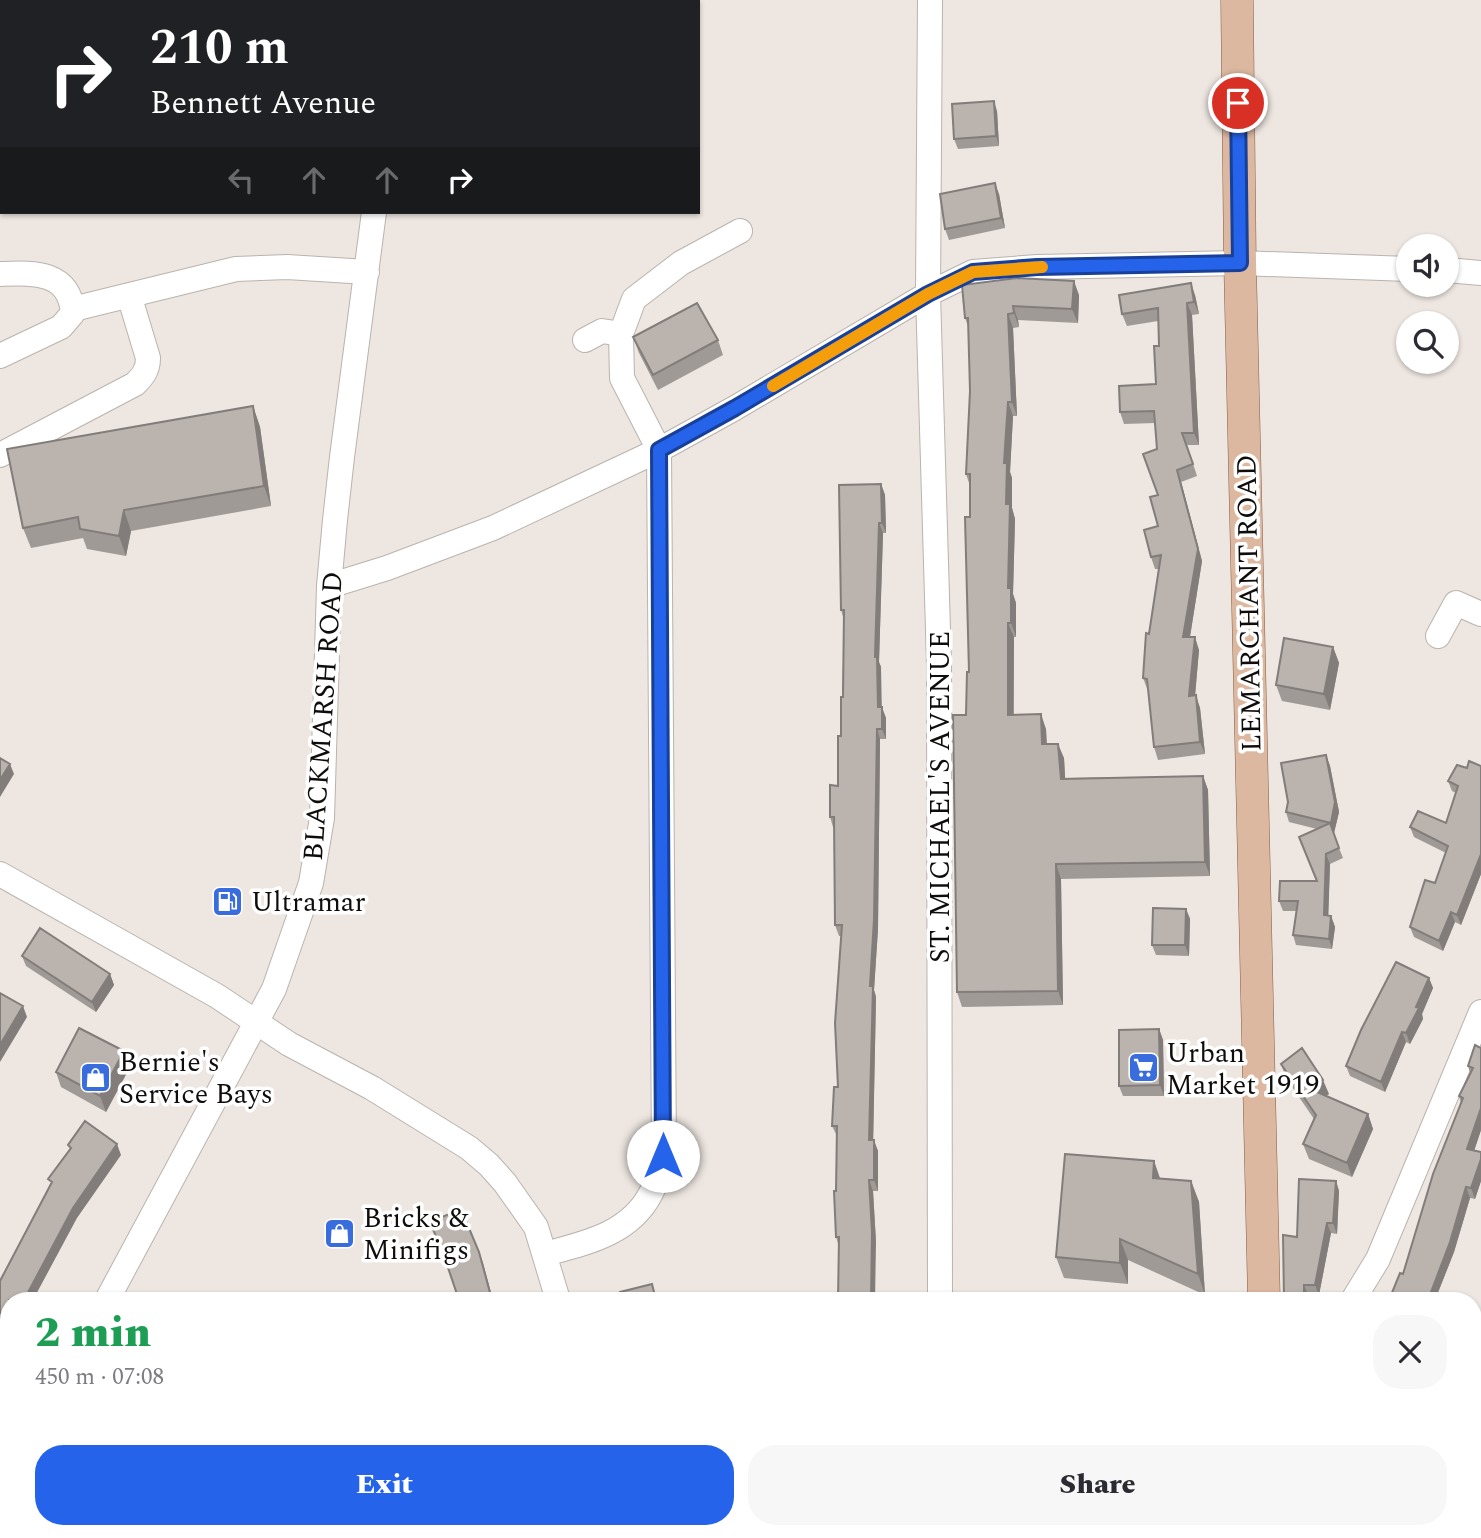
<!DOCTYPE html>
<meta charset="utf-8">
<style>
body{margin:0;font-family:Spectral,serif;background:#f7f7f7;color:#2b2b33;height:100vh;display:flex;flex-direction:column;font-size:26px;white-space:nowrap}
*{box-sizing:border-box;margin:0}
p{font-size:23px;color:#7c7c81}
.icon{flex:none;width:38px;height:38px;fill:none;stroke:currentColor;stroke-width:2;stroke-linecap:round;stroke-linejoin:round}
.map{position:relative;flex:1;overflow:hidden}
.drawer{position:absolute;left:0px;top:1292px;width:1482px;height:247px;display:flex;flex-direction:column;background:#fff;border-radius:28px 28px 0 0;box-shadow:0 2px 5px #0004}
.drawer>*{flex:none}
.hud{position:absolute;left:0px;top:0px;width:700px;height:214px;box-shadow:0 2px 5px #0004;background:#202124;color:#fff;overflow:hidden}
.fabs{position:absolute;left:1396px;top:234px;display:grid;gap:14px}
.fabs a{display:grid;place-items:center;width:63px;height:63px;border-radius:50%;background:#fff;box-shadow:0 2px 5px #0004;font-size:35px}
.pin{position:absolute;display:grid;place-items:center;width:60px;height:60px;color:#fff;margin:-30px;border:4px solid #fff;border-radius:50%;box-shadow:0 2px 7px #0007}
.me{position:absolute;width:77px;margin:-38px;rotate:0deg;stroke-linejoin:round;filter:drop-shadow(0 0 5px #0008)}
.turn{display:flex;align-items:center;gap:24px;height:147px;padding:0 35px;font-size:32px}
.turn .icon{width:91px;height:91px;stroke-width:2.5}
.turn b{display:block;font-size:49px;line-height:60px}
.lanes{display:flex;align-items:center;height:66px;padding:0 35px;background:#0003;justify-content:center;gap:35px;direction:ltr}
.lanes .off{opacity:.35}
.round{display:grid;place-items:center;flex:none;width:74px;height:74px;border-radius:28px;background:#f7f7f7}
.summary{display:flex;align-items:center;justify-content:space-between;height:119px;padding:0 35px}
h1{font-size:42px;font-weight:800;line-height:52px;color:#1e9e55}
.primary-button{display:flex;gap:14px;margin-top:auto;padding:14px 35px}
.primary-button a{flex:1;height:80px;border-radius:28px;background:#2563eb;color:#fff;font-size:28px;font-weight:800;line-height:80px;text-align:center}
.primary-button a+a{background:#f7f7f7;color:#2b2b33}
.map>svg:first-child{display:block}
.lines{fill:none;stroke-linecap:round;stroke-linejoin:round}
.minor-casing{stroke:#bab3ae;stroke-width:26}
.major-casing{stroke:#855d44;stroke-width:33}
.minor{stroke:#fff;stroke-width:24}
.major{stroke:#dcb8a1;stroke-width:32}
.wall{fill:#a09a96}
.shaded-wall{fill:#827d7a}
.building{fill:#bab3ae;stroke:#827d7a;stroke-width:2}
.route-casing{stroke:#184099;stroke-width:18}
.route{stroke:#2563eb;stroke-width:12}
.slow{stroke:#f59e0b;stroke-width:12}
.labels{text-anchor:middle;stroke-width:7;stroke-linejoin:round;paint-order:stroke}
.street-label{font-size:28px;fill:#0f0d0b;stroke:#fff}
.poi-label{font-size:28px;fill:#0f0d0b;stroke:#fff;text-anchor:start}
</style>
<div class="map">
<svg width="1481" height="1538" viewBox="0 0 1481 1538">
<rect width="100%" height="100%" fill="#ede6e1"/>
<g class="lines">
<defs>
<path id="minor" d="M930,0L928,294L939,664L940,1300
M142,2L145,0
M394,2V0
M0,55H2
M1447,270L1481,273
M0,274C32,273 69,270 73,313L61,327L0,356
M73,309L236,269L287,267L367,272
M585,340L602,331L621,334
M0,455L135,384C143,376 148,370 148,358L129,295
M329,586L387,568L493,528L659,450L735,408L928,294L973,272L1037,267L1240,263L1409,269
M1438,636L1456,603L1481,614
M0,874L217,996L289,1044L372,1088L469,1148L489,1165L505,1183L536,1227L558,1300
M545,1254C586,1243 630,1234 651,1193C657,1182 660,1168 664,1156L659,450L622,378L621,334L634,299L681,263L740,231
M107,1300L274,989L311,883L322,818L329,586L335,520L342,457L374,212
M1353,1300L1378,1259L1481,1012
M0,1507L9,1489
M617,1530L620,1538
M460,1538L479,1530
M897,1538L902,1530"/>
<path id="major" d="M1237,0L1240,263L1264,1300
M1216,1538L1220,1530"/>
</defs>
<use href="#minor" class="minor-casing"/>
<use href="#major" class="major-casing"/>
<use href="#minor" class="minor"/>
<use href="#major" class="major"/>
</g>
<path class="wall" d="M997,111L999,146L958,149L954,139Z
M999,194L1005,228L949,240L945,229Z
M962,285L1079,295L1078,323L1018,320L1019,327L1013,328L1017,416H1013L1010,472L1012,478V508L1015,519L1013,594L1016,603V637H1014V715L1046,729L1047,744L1064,758L1065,778L1203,776L1208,790L1210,876L1061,879L1063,1005L962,1007L957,992L966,715L969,672L970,486L966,474L970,391L968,326L965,318Z
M1195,295L1199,314L1192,315L1199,445H1187L1197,476L1181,482L1202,561L1190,637L1199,650L1195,695L1200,708L1205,754L1158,760L1154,747L1148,691L1143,678L1159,569H1155L1151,557L1158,526L1157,449L1155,423L1124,424L1120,412L1156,384L1159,346L1158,321L1127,326L1122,314Z
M633,337L718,340L723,355L658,390L639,353Z
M253,406L260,427L271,506L131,531L126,556L87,549L83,538L31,548L23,528Z
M881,484L885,495L886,533H883L879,662L881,667V707L886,718V739H880L878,929L874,990L876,997L873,1140L878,1151V1191H873L876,1242L839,1247L836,1237L837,1136L832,1126L838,1087L841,936H839L835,925L834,827H833L830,817L838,786L841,736L844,620L841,610Z
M1333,647L1339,663L1330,710L1282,701L1276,685Z
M1326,755L1330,766L1339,812L1334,833H1333L1343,858L1330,864L1328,916H1331L1335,927L1332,949L1296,945L1293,935L1296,911H1283L1279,901L1317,881V829L1289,822L1286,812Z
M1481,766V874L1461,925L1455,922L1443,951L1414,937L1410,927L1435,883L1446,853L1414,837L1410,827L1446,823L1456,793L1452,791L1448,781L1467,768Z
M1186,909L1190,919L1189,956L1156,955L1152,945Z
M22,956L110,974L114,985L96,1012L26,966Z
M1429,978L1433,988L1422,1014L1423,1019L1410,1044L1406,1042L1385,1092L1350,1076L1346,1066Z
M1159,1029L1163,1040L1164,1096H1123L1119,1086Z
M1481,1048V1130L1474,1151L1481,1152V1181L1475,1199L1470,1198L1454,1252L1435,1300H1389L1403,1274L1461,1103L1459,1096L1470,1073L1468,1066Z
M124,1051L130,1067L106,1112L61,1087L56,1072Z
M1281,1064L1329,1094L1326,1096L1368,1114L1373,1129L1352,1177L1309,1159L1303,1144L1314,1119L1286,1078Z
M1154,1161L1160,1178L1191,1181L1199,1202L1205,1295L1128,1260V1284L1064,1278L1056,1257Z
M1336,1181L1339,1191L1337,1234L1331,1233L1319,1295H1308L1284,1300L1297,1237Z
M840,1530L837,1538H788L798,1531Z"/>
<path class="shaded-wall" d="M994,101L997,111L999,146L996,136Z
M995,183L999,194L1005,228L1001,218Z
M1074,281L1079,295L1078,323L1072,309Z
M1191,283L1195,295L1199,314L1194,302Z
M1187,303L1192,315L1199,445L1194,433Z
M1013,306L1018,320L1019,327L1014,313Z
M1008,314L1013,328L1017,416L1012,402Z
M1008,402L1013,416L1010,472L1012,478V508L1015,519L1013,594L1016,603V637L1011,623L1008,588L1004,463Z
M253,406L260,427L271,506L264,486Z
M1177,470L1181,482L1202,561L1188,649L1183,637Z
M881,484L885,495L886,533L882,523Z
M124,510L131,531L126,556L119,536Z
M879,523L883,533L879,662L881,667L882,718L878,707L875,657Z
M1008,623L1014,637L1013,729L1008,715Z
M1195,637L1199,650L1194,708L1189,696Z
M1333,647L1339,663L1330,710L1324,694Z
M1196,695L1200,708L1205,754L1200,742Z
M882,707L886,718V739L882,729Z
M1041,714L1046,729L1047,759L1042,744Z
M877,729L880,739L878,929L874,990L876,997L873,1151L869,1140L870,986Z
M1058,744L1064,758L1066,793L1061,779Z
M1326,755L1330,766L1339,812L1334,833L1331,823Z
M10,764L14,774L0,797V780Z
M1203,776L1208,790L1210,876L1205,862Z
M1326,854L1330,864L1328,926L1324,915Z
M1481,854V874L1461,925L1457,915Z
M1056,864L1061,879L1063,1005L1058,991Z
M1186,909L1190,919L1189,956L1185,945Z
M1451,912L1455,922L1443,951L1439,941Z
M1331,916L1335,927L1332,949L1329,939Z
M110,974L114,985L96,1012L92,1002Z
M1429,978L1433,988L1422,1014L1423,1019L1410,1044L1406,1033Z
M23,1006L27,1017L0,1062V1045Z
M1159,1029L1163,1040L1164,1096L1160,1085Z
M1402,1032L1406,1042L1385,1092L1381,1082Z
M124,1051L130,1067L106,1112L100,1096Z
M1323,1080L1329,1094L1315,1103L1310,1089Z
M1481,1108V1130L1471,1160L1467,1149Z
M1368,1114L1373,1129L1352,1177L1347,1163Z
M874,1140L878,1151V1191L874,1180Z
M117,1144L121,1155L77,1218L33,1300H24L73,1208Z
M1481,1159V1181L1475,1199L1471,1188Z
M1154,1161L1161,1182L1153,1178Z
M869,1180L873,1191L876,1242L875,1300H871Z
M1191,1181L1199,1202L1205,1295L1198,1274Z
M1336,1181L1339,1191L1337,1234L1333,1223Z
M1466,1187L1470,1198L1454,1252L1435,1300H1428Z
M1327,1223L1331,1233L1319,1295L1315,1285Z
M1120,1239L1128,1260V1284L1120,1263Z
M479,1252L483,1263L493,1300H492Z
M1304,1285L1308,1295V1300H1304Z
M9,1329V1347L3,1357L0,1349V1345Z
M9,1383V1400L0,1414V1398Z
M833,1530H840L837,1538H834L832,1532Z
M974,1530H979L980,1533L978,1538H970Z
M1141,1530H1149L1146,1538H1138Z
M1302,1530H1315L1311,1538H1298Z
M827,1531L830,1538H824Z"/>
<path class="building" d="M994,101L996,136L954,139L952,104Z
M995,183L1001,218L945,229L940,194Z
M1017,278L1074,281L1072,309L1013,306L1014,313L1008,314L1012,402H1008L1004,463H1007L1006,504H1010L1008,588H1011V623H1008V715L1041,714L1042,744H1058L1061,779L1203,776L1205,862L1056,864L1058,991L957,992L953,715H966L967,672H969L965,517H970V474H966L970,391L968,318H965L962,285Z
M1191,283L1194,302L1187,303L1194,433H1182L1193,464L1177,470L1198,549L1183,637H1195L1189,696L1196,695L1200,742L1154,747L1147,679L1143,678L1146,633L1149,634L1161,555L1151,557L1144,530L1158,526L1150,497L1158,495L1143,454L1157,449L1154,411L1120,412L1119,386L1156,384L1154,346H1159L1158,308L1122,314L1119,295Z
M697,303L718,340L653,375L633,337Z
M253,406L264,486L124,510L119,536L80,529L78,517L23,528L7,449Z
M881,484L882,523H879L875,657H877L878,707H882V729H877L874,919L870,986H873L869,1140H874V1180H869L872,1232L871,1300H838L839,1237H836L834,1191H836L837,1126H832L834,1087H838L835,1023L842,925H835L834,817H830V785L838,786V736H841V697H843L844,610H841L839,485Z
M1284,638L1333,647L1324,694L1276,685Z
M1326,755L1335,802L1331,823L1286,812L1288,802L1281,763Z
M0,758L10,764L0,780Z
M1469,761L1481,766V854L1457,915L1451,912L1439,941L1410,927L1425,880L1435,883L1448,846L1410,827L1418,811L1446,823L1458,786L1448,781L1457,765L1467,768Z
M1330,823L1339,848L1326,854L1324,915L1331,916L1329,939L1293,935L1298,901H1279L1280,881H1317L1299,837Z
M1153,908L1186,909L1185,945H1152Z
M40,928L110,974L92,1002L22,956Z
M1396,962L1429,978L1416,1007L1419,1008L1406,1033L1402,1032L1381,1082L1346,1066L1361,1030Z
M0,993L23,1006L0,1045Z
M79,1028L124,1051L100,1096L56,1072Z
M1159,1029L1160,1085L1119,1086V1030Z
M1475,1045L1481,1048V1108L1467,1149L1481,1152V1159L1471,1188L1466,1187L1450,1242L1428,1300H1389L1400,1273L1403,1274L1433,1174L1463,1098L1459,1096L1473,1068L1468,1066Z
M1302,1048L1323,1080L1310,1089L1368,1114L1347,1163L1303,1144L1316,1115L1281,1064Z
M85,1121L117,1144L73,1208L24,1300H9V1329L0,1345V1281L52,1182L48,1179L71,1148L68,1145Z
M1065,1154L1154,1161L1153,1178L1191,1181L1198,1274L1120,1239V1263L1056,1257Z
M1299,1179L1336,1181L1333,1223H1327L1315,1285H1304V1300H1284L1283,1235L1297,1237Z
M461,1209L479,1252L492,1300H459L444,1256L430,1222Z
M652,1284L656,1300H622L620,1292Z
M0,1347L9,1353V1383L0,1398Z
M683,1530H719L721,1538H685Z
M792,1530L798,1531V1530H833L832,1532L827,1531L824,1538H788Z
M941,1530L945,1531V1530H974L970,1538H938Z
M1112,1530H1141L1138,1538H1109Z
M1242,1530H1302L1298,1538H1238Z"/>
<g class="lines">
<defs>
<path id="route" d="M663,1156L659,450L735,408L928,294L973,272L1037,267L1240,263L1238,103"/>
</defs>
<use href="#route" class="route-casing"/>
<use href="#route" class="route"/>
<path class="slow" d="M773,386L928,294L973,272L1042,267"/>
</g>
<defs>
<symbol id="fuel-square" viewBox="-11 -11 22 22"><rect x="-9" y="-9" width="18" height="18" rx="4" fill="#396cdc" stroke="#fff"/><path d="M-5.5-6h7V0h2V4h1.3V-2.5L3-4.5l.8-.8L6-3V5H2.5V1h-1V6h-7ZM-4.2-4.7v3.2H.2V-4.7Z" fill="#fff"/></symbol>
<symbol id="supermarket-square" viewBox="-11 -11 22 22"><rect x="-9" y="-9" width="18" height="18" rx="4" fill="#396cdc" stroke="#fff"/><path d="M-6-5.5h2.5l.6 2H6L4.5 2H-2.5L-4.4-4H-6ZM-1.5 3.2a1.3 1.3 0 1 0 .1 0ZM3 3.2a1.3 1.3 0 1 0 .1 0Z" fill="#fff"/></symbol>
<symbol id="shop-square" viewBox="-11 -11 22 22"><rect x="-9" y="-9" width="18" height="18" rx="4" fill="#396cdc" stroke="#fff"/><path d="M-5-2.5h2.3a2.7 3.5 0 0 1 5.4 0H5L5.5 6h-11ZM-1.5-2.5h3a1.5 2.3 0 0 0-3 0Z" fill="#fff"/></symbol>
</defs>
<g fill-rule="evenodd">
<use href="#fuel-square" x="210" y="884" width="35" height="35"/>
<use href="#supermarket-square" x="1126" y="1050" width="35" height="35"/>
<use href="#shop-square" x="78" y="1060" width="35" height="35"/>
<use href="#shop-square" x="322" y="1216" width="35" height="35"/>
</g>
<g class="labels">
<g class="street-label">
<text transform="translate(1248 603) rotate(-91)" y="10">LEMARCHANT ROAD</text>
<text transform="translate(322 716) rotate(-86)" y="10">BLACKMARSH ROAD</text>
<text transform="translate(939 797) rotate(-90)" y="10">ST. MICHAEL'S AVENUE</text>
</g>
<g class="poi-label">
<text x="251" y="911">Ultramar</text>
<text x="1166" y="1062">Urban<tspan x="1166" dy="32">Market 1919</tspan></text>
<text x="119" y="1071">Bernie's<tspan x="119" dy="32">Service Bays</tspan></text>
<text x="363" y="1227">Bricks &amp;<tspan x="363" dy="32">Minifigs</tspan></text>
</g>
</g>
</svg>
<div class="fabs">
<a><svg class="icon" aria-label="sound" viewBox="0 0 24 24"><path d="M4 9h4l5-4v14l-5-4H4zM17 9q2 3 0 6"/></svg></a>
<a><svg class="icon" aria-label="search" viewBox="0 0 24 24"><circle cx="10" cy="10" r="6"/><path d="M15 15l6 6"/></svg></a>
</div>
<div class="pin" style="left:1238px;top:103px;background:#d93025"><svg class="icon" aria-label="arrive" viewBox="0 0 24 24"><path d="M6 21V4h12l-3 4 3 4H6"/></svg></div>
<svg class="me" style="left:663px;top:1156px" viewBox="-20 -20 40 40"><circle r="19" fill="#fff"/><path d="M0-13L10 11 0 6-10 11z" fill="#2563eb"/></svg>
<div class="hud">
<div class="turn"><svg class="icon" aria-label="right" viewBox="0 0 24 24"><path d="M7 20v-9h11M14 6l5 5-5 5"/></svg><div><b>210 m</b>Bennett Avenue</div></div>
<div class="lanes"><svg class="icon off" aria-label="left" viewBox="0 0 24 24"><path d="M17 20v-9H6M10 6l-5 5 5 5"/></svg><svg class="icon off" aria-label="ahead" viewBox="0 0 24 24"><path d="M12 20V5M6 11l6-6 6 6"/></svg><svg class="icon off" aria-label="ahead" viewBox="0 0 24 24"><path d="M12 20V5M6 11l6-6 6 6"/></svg><svg class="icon" aria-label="right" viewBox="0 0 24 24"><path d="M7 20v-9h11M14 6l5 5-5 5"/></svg></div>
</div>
<section class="drawer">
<div class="summary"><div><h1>2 min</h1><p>450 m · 07:08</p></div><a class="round"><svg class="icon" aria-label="close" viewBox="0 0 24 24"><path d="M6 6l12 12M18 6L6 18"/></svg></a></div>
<div class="primary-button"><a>Exit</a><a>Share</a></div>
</section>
</div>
